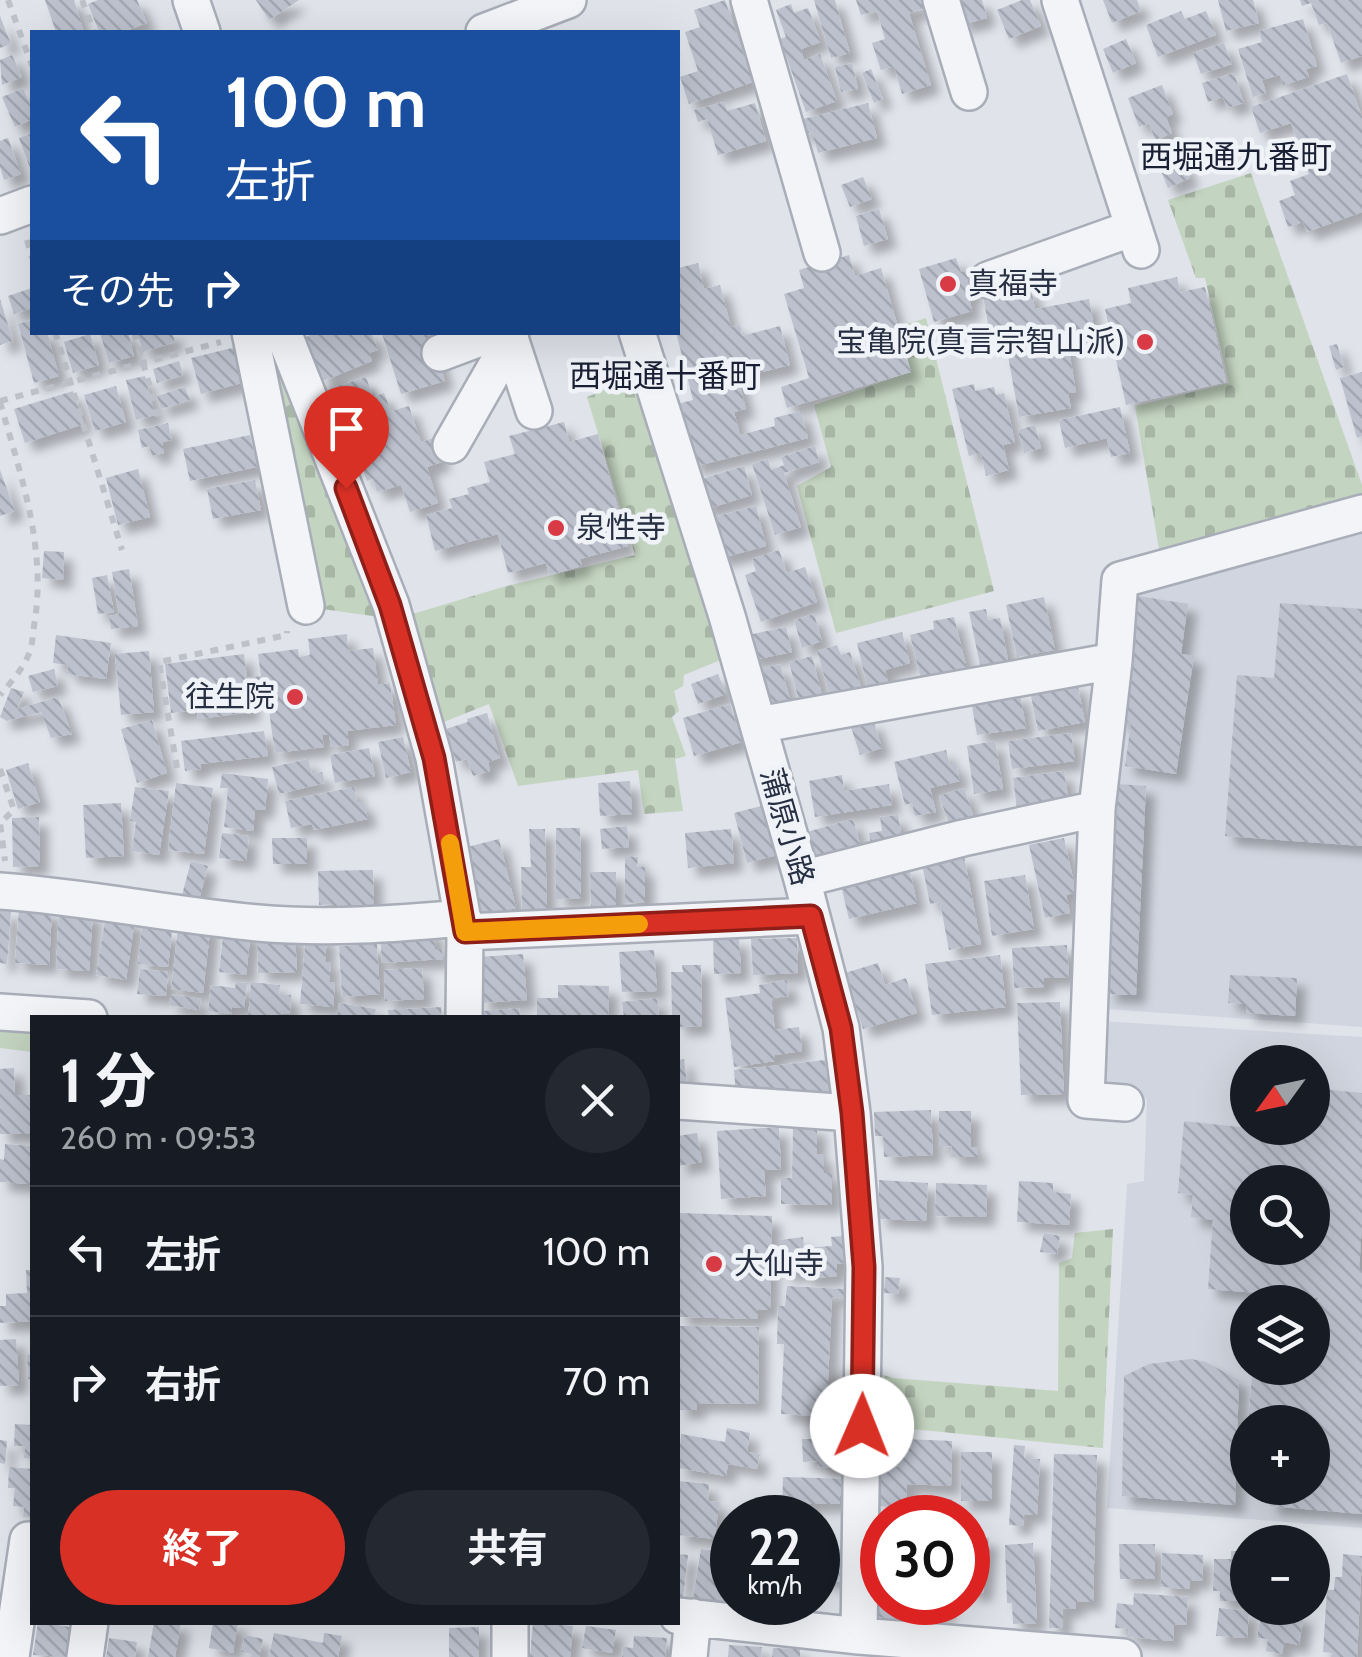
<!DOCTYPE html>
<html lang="ja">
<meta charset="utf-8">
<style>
body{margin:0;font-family:Cabin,"Noto Sans JP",sans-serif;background:#242831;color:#f1f3f6;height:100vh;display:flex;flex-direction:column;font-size:38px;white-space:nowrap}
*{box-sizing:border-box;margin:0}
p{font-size:32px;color:#9ea1a6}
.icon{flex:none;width:55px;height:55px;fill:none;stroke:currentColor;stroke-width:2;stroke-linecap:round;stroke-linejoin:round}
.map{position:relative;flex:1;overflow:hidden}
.drawer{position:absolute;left:30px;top:1015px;width:650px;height:610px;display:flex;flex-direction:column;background:#171b24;border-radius:0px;box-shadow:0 10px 40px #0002}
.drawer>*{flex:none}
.banner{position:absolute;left:30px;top:30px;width:650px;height:305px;border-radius:0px;box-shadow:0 10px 40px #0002;background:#1a4fa0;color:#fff;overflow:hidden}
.needle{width:65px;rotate:237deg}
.fabs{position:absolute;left:1230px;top:1045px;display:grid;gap:20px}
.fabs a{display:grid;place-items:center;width:100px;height:100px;border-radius:50%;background:#171b24;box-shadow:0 10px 40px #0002;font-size:50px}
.speed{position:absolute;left:710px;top:1495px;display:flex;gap:20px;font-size:50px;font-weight:700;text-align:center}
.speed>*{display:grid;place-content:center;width:130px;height:130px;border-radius:50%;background:#171b24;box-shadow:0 10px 40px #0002;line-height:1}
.speed small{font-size:25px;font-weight:400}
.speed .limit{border:15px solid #d22;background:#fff;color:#111}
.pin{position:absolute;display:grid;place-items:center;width:85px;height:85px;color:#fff;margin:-102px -42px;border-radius:50% 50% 50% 0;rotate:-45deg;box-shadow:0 0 10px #0007}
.pin .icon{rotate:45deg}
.me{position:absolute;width:110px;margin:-55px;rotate:1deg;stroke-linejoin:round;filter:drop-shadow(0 0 8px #0008)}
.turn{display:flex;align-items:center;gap:35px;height:210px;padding:0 30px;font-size:45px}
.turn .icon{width:130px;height:130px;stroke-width:2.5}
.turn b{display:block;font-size:70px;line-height:85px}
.then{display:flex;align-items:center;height:95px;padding:0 30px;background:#0003;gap:20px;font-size:38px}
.round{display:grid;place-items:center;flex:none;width:105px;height:105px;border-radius:52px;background:#242831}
.summary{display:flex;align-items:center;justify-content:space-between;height:170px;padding:0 30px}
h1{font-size:60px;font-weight:700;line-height:75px}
.primary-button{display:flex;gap:20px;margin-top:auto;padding:20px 30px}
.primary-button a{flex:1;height:115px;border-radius:60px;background:#d93025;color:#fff;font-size:40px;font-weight:700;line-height:115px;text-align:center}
.primary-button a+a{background:#242831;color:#f1f3f6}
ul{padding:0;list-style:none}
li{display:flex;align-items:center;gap:30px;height:130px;padding:0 30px;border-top:2px solid #363941}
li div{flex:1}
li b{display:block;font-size:38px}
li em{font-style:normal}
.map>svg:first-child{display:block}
.built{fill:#d1d5df;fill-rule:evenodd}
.cemetery{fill:url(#cemetery-stones)}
.park{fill:#c3d4c0}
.building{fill:url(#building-back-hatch);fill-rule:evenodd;filter:url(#shadow)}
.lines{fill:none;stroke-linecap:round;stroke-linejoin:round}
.minor-casing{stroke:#a8adb8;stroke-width:40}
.path{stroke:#bec1c9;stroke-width:6;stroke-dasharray:8 8;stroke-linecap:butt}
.minor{stroke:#f3f4f8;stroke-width:35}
.route-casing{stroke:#8d1f18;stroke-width:25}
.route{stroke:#d93025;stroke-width:18}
.slow{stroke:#f59e0b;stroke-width:18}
.poi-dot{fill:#d83b45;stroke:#eff2f7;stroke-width:4}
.labels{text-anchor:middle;stroke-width:9;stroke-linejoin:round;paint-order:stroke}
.poi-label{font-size:30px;fill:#272f42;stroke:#eff2f7;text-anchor:start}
.street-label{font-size:30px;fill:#272f42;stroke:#eff2f7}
.neighbourhood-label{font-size:32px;fill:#192033;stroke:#eff2f7}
</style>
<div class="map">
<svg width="1362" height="1657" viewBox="0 0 1362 1657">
<defs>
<pattern id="cemetery-stones" width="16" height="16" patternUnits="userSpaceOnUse" patternTransform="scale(2.5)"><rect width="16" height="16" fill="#c3d4c0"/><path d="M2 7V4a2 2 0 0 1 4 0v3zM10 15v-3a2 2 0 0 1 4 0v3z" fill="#a8b6a6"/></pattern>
<pattern id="building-back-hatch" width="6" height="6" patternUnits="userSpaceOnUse" patternTransform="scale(2.5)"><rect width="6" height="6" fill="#bcc1cd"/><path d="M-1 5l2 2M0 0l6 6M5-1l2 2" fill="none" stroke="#a2a6b1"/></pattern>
<filter id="shadow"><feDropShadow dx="9" dy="9" stdDeviation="5" flood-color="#0004"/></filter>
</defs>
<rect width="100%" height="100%" fill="#e0e3ea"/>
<path class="built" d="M1362,529V1027L1092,1008L1124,587Z
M1100,1021L1362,1037V1528L1107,1508L1127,1184L1144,1181L1147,1099L1094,1091ZM1248,1062H1312V1128H1248ZM1248,1182H1312V1248H1248ZM1248,1302H1312V1368H1248ZM1248,1422H1312V1488H1248Z"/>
<path class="cemetery" d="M1251,173L1362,485V497L1160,555L1135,406L1229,383L1205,278H1196L1168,200Z
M926,318L994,591L836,633L797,486L831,467L814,405L911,372L898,327Z
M257,333H272L380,617L315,608Z
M640,375L730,656L684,675L683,686L674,691L679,711L672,717L686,756L675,759L683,811L644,814L638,770L518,786L489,704L436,725L409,615L503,587L635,555L587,397Z
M1113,1229L1103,1448L911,1429L881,1423L883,1375L893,1378L1058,1391L1059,1263L1072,1258L1075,1233Z"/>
<path class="park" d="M4,1023L32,1025V1052L0,1048V1031Z"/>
<path class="building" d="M45,0H74L84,32H56Z
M98,0H137L147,23L123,32H99L88,4Z
M256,0H299L269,20Z
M725,0L753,82L689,104L680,77L698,71L685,32L700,27L694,10Z
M814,0H835L850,53L831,58Z
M856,0H935L937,5L909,13L931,85L902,94L894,66L881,70L872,43L885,39L877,11L861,15Z
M954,0H982L987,18L961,25Z
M1022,0H1030L1041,26L1009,39L997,10Z
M1103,0H1137L1141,11L1112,23Z
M1218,0H1253L1259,23L1226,31Z
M1300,0H1362V56L1341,63L1327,23L1319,25L1311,3L1302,6Z
M791,4L794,13L808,8L821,42L801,49L804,60L820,54L837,101L806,112L780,39L786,37L776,10Z
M1181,11L1185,19L1206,11L1216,35L1158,57L1146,25Z
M0,16L11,44L0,48Z
M1303,19L1317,66L1306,69L1309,77L1283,85L1280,75L1262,80L1266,93L1253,97L1238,49L1262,42L1259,31Z
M1126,39L1136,63L1113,73L1103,49Z
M1224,43L1232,64L1201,74L1193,53Z
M12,55L22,77L2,85L0,60Z
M852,63L858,89L841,92L835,67Z
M871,69L883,99L874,103L862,73Z
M1234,73L1244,103L1227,108L1223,97L1208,102L1202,83Z
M1347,74L1362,117V212L1307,232L1303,222L1288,227L1279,201L1295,195L1290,181L1309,174L1291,123L1260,133L1251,107Z
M1162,85L1173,114L1166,117L1172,133L1155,140L1149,123L1139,127L1128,98Z
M23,88L32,109V119L15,127L2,97Z
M724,102L727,111L755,103L766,141L718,155L707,119L698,122L694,110Z
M868,103L877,138L818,153L812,132L802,135L799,120Z
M32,133V174L19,138Z
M8,138L21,174L4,180L0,167V141Z
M1182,160L1190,178L1168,188L1161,171Z
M863,177L872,199L850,207L841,185Z
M879,209L888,239L864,246L856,216Z
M849,255L855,276L881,268L911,372L787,408L781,387L809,378L784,294L804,288L799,270Z
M956,258L961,272L968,270L975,295L969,297L972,311L934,322L919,269Z
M698,263L704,289L720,285L731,327L740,325L742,336L780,326L790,365L738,378L746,409L734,412L740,435L775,426L774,418L801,411L808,438L693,467L677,404L693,400L676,332H678V268Z
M1177,277L1180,292L1205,287L1226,382L1126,405L1105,309L1131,303L1128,288Z
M32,288V308L14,314L8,296Z
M1031,288L1035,309L1089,299L1096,339L1068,344L1076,392L1068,393L1071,408L1019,417L1004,333L990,335L983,296Z
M0,299L13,341L0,345Z
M32,320V332H47L59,376L34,383L18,324Z
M128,332L134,356L109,363L100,333Z
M137,332H172L175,342L143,352Z
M317,332H371L378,350L369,353L372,361L323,381L306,337Z
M385,332H430L445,381L401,394L382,334Z
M90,334L99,365L73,373L64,342Z
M1337,344L1344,367L1336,370L1329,346Z
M236,347L245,382L201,394L191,358Z
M179,361L183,375L157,383L153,369Z
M1362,372V436L1357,438L1340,378Z
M145,376L155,415L136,420L126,380Z
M366,377L373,397L384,393L391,411L409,406L421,442L434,438L442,462L427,467L438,503L410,512L401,485L377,492L373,479L367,481L361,465L372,462L363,434L357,436L352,420L342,423L331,388Z
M974,384L975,391L994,387L996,395L1004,393L1015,442L1003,445L1009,470L986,476L981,453L969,456L952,389Z
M116,386L126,422L95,431L84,395Z
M185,387L190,400L161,409L157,396Z
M73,391L84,424L25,443L14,409Z
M1120,407L1130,453L1111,457L1107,438L1065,448L1059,420Z
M564,422L569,442L598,434L628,546L580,559L582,566L549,575L546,563L508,573L498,534L435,551L426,515L452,508L449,499L469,494L467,488L490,482L484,462L515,454L509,436Z
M168,423L172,440L162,442L164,453L152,456L149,446L142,448L138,430Z
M1035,425L1041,448L1024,453L1018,430Z
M250,435L257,467L190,481L183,449Z
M815,446L819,462L784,473L801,527L775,535L752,464L768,459L771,470L784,465L781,457Z
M744,466L752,495L704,510L695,481Z
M138,469L150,517L118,525L106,478Z
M0,470L15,511L0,516Z
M255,480L261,510L213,519L207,489Z
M756,506L766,546L718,559L707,519Z
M779,550L787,573L805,567L817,602L761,622L745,575L756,571L752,559Z
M44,551L64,552L63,580L42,578Z
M129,569L138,626L111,629L109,616L119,614L112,572Z
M107,575L114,612L98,614L92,578Z
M1138,596L1188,604L1181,654L1194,656L1176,774L1125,766L1131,723L1119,721Z
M1044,597L1055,650L1017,657L1006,605Z
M1280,603L1362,609V846L1225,836L1237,675L1274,678Z
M986,609L988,620L1000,618L1009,665L981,670L969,612Z
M814,614L822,641L802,648L794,620Z
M954,617L967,669L950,672L952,680L923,687L910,635L934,629L933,621Z
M786,627L792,652L749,661L743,636Z
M902,632L910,663L885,670L890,689L869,694L857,643Z
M347,634L348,651L373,648L378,685L390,683L396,725L347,731L349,745L331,747L329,735H322L324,747L275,753L266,690L260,691L259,684L248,685L252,712L198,719L197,710L171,713L165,664L244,654L247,678L261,676L258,654L298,649L299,657L310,655L308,639Z
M56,635L111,643L106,679L67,674L68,665L53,663Z
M837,645L841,655L850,652L862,690L831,699L817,651Z
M149,651L154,712L121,715L115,654Z
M812,656L824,703L801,709L789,662Z
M780,664L792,706L769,713L757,670Z
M54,669L58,686L33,692L28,676Z
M718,674L726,694L698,704L691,684Z
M1077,682L1085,722L1038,731L1030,691Z
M11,688L24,692L17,709L58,697L72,734L51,738L41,712L7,721L0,717Z
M1020,693L1026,728L977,735L971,700Z
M730,704L742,742L694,756L683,718Z
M487,713L500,758L488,762L490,771L473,776L467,759L456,762L446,729L468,722L467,719Z
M152,720L167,773L137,783L121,729Z
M873,720L882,748L860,755L851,727Z
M264,731L268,756L200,764L201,769L185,771L181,741Z
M1071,733L1075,761L1012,769L1008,741Z
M403,737L411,772L386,778L378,742Z
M995,741L1003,789L974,794L967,746Z
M369,748L375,776L335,783L330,755Z
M946,750L950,765L956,763L960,781L930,788L936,812L915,816L912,803L905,805L894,762Z
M308,759L312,774L322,772L325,783L279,794L272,767Z
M28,763L40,802L18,809L6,770Z
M1064,771L1069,803L1017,810L1013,778Z
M222,773L268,779L265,810L255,809L253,831L224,827L228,788H220Z
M842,775L844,791L889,784L892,805L815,817L809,781Z
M630,781L632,814L600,816L598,783Z
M176,783L213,788L204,854L168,850Z
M1117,784L1146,786L1136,995L1107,994Z
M135,787L169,791L159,855L132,851L136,822L130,821Z
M354,787L357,803L364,802L368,819L314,830L312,824L291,828L285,801Z
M964,788L974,818L950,826L939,796Z
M121,803L124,856L86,858L83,805Z
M765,805L777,855L747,863L734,813Z
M898,815L902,840L871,845L869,833L882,831L880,817Z
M39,817L40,866L13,867L12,818Z
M853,819L862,851L817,863L807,832Z
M627,826L629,847L602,849L600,829Z
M556,828H580L581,898L556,899Z
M529,829H545L547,913L522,914L521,867H531Z
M731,829L734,863L688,868L685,833Z
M222,833L249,836L246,861L219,858Z
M272,838H307V864H273Z
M1064,838L1076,892L1066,895L1070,913L1045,918L1029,845Z
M499,839L516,908L480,916L463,848Z
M625,856L638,857L637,867H645V902L625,903Z
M964,856L981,944L949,950L940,902L930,904L922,864Z
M191,861L208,866L198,903L181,899Z
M909,867L917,903L849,919L839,877Z
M373,870L374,912L333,913V904L319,905L318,871Z
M590,872H616V909H591Z
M1025,875L1034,929L992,936L984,881Z
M19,908L52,910L49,965L15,963Z
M59,909L93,912L89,971L56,969Z
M0,910L11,911L7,964L0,963Z
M106,915L135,920L126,980L96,975Z
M143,919L152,920L151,930L172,932L168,967L138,964Z
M179,919L211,923L203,993L171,989Z
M224,928L251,931L246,975L219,972Z
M434,929L435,949H442L443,959L382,963L380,932Z
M295,932L297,972L258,973L257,934Z
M306,934L327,936L325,962H331L329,982L335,983L333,1007L300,1004Z
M739,938L741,973L714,974L713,939Z
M797,938L798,973L753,975L751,939Z
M377,944L380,994L342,997L339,946Z
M1067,945L1069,977L1044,978V987L1014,988L1012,948Z
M654,950L657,991L622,992L619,952Z
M523,954L527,1000L481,1003L478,957Z
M1000,955L1006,1007L932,1015L925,964Z
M878,963L885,985L906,978L917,1013L863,1029L845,973Z
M682,965H701L702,1026L678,1027V1018H672L671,972H683Z
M422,968L424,999L385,1001L384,970Z
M140,969L168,972L166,996L137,994Z
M1230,975L1297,978L1295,1016L1246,1013L1247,1004L1228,1003Z
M787,980L789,996L771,998L775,1030L799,1027L802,1051L775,1055V1061L734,1067L725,998L760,993L759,985Z
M236,982L247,983L244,1008L232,1007L231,1014L208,1011L211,985L235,988Z
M251,982L280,985L279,994L291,995L290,1014H282V1018H248Z
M558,985L609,986L608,1018H537V998H558Z
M172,994L201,999L199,1010L169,1005Z
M657,998L659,1018H624L622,1002Z
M1060,1002L1064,1094L1021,1095L1017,1003Z
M339,1003L376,1009L374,1018H337Z
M441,1007L442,1018H389L388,1010Z
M519,1008L520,1018H482V1011Z
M684,1059L687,1084L678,1085V1060Z
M825,1060L829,1095L736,1096L734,1070Z
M14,1068L15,1095H32V1134H0V1069Z
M1312,1088L1362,1093V1224L1359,1270H1362V1514L1269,1506L1270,1488H1312V1422H1248L1253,1368L1312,1372L1318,1298L1208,1289L1213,1220L1191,1217L1193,1195L1178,1193L1184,1121L1248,1128H1312ZM1248,1182H1312V1248H1248Z
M931,1110L933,1155L884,1157L883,1136H875L874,1112Z
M939,1111H971V1147H978V1157H951L952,1146L939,1147Z
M793,1126H817V1154L824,1155V1173H832V1205L781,1204V1178H792Z
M779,1127L781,1169L764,1170L766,1196L721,1199L717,1131Z
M697,1133L702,1162L678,1166V1136Z
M5,1144L32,1146L31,1184L0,1182V1159L4,1160Z
M879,1180L928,1183L926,1221L878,1219Z
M1019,1181L1053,1183V1192L1071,1194L1069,1225L1017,1222Z
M936,1183L987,1185L986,1217L935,1216Z
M678,1213L772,1216L770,1310L758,1309V1319L679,1317L680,1308H678Z
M1044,1233L1060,1236L1057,1254L1040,1252Z
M843,1236L845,1263L837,1264V1276L806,1279L805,1272L783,1274L780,1240L803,1237L804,1248L832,1246L831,1237Z
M26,1270H32V1321L0,1323V1306H6V1294L27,1293Z
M885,1277L900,1278L898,1294L884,1293Z
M787,1286L844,1289V1297H832L827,1402L846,1403V1418L781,1414L784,1344H777L778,1306H785Z
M678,1326L759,1327L758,1404L697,1403V1410H678Z
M16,1339L19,1385L0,1386V1340Z
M32,1354V1379H28L27,1355Z
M1191,1359L1206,1362L1239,1380L1235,1505L1122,1496L1124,1376L1149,1364Z
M15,1424L32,1425V1459L24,1458L25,1446H14Z
M727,1428L750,1433L747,1452L760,1454L757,1469L728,1464L726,1476L678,1468L681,1434L725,1442Z
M822,1431H852V1468L817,1467V1461L803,1462L802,1439H822Z
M881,1438L952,1441L951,1486L907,1484L906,1508L878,1506L880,1466L899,1467V1458L880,1457Z
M0,1440L7,1441L5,1464L0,1463Z
M1014,1445L1025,1446L1024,1458L1040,1459L1037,1515L1024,1514L1023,1526L1009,1525Z
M961,1452H992V1501H961Z
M1054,1454L1097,1455L1093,1602L1076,1601V1609L1063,1608V1628H1049Z
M9,1467L32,1469V1518L23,1517L24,1507L13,1506L15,1488H8Z
M783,1477L852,1479L851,1496H840V1504H807L806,1518H782Z
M678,1481L709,1484L708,1501L719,1502L715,1539L678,1535Z
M916,1496L952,1499L951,1518H915Z
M882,1521V1551H876L874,1522Z
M968,1536L989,1538L983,1593L968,1591Z
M1033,1543L1037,1623L1013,1624L1012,1603H1007L1005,1545Z
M1119,1544H1155V1579H1120Z
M818,1546L846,1550L843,1582L818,1579Z
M701,1549L713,1551L711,1562L732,1566L731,1605L693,1598Z
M1231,1551H1248V1601H1220V1591H1213L1214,1559H1231Z
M1162,1553L1203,1555L1202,1581L1190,1580L1189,1589L1161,1587Z
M678,1554L688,1555L683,1598L678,1597Z
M1343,1554L1362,1556L1357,1657H1331L1332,1653L1323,1652L1327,1590H1334L1335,1577H1342Z
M878,1568L882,1569V1602H898L896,1619L874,1617Z
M1134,1593L1188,1597L1186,1625L1174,1624L1173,1641L1128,1637L1129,1629L1115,1628L1117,1603L1133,1605Z
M909,1602H946L945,1615L909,1612Z
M1219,1608L1249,1611L1247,1638L1216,1636Z
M1262,1609L1304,1615L1299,1645L1284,1642L1282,1654L1266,1651L1268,1639L1257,1638Z
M38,1622L70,1627L66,1657L33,1655Z
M154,1622H181L175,1657H148Z
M213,1622H238L233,1653L209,1648Z
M533,1622L573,1626L570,1657H530Z
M586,1626L616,1630L612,1653L582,1648Z
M479,1627V1657H449V1628Z
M274,1633L323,1643L324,1633L342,1636L338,1657H269Z
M245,1635L263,1639L259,1657H251L252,1654L241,1652Z
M634,1636L667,1638L665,1657H622L623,1647L633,1648Z
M109,1638L137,1642L135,1657H106Z
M729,1645L762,1647L761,1657H728Z
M773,1648L800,1649V1657H772Z"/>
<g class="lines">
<defs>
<path id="minor" d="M191,0L202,32
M749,0L822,253
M941,0L969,92
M1060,0L1141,250
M484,32L568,0
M0,216L32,204
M988,280L1133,228
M250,332L306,606
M283,332L391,605L434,758L465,932L464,1018
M508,332L534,411
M637,332L727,616L802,879L841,1028L852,1113L864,1267L859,1636
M440,353L496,332
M451,445L511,340
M758,725L1114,661
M802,879L963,838L1097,809
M0,891C86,897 171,915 258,923C326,929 395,924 463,918
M465,932L811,916
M0,1012L89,1018
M678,1101L852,1113
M1125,1103L1086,1100L1097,809L1114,661L1120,580L1362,513
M678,1616L859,1636L1123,1657
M11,1657L28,1540
M85,1657L90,1622
M510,1657V1622
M689,1657L693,1617"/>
</defs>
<use href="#minor" class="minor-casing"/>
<path class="path" d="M8,0L32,66
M82,0L94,32
M27,240L32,258
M55,332L122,550
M134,332L159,418
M0,401L221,342
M0,402C20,473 46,545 35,620C33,630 33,642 30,651C24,668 11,682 0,695
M177,768L159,662L287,635V631
M0,769L14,810L0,823L5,861"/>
<use href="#minor" class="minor"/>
</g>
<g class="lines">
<defs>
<path id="route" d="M346,488L390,605L434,758L465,932L811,916L841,1028L852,1113L864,1267L862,1426"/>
</defs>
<use href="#route" class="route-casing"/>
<use href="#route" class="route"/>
<path class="slow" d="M450,843L465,932L639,924"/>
</g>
<g class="poi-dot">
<circle cx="948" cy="284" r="10"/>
<circle cx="1145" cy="342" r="10"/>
<circle cx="556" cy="528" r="10"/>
<circle cx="295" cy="697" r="10"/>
<circle cx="714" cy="1264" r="10"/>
</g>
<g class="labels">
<g class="poi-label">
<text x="968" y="294">真福寺</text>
<text x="1125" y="352" text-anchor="end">宝亀院(真言宗智山派)</text>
<text x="576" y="538">泉性寺</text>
<text x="275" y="707" text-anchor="end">往生院</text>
<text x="734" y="1274">大仙寺</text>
</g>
<g class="street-label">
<text transform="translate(787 827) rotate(74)" y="10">蒲原小路</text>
</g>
<g class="neighbourhood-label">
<text x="1236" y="168">西堀通九番町</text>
<text x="665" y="387">西堀通十番町</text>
</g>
</g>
</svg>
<div class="fabs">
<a><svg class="needle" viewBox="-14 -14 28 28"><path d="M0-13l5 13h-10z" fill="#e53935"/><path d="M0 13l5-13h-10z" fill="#9ea1a6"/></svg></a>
<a><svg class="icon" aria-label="search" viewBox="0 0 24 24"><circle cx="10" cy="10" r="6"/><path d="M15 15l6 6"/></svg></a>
<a><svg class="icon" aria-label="layers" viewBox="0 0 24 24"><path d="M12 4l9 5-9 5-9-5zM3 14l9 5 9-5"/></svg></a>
<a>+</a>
<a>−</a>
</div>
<div class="speed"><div>22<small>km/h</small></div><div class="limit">30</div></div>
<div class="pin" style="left:346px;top:488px;background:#d93025"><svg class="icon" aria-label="arrive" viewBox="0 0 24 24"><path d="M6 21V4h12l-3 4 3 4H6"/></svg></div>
<svg class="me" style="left:862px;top:1426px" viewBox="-20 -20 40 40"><circle r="19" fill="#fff"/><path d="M0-13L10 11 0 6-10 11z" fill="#d93025"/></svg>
<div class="banner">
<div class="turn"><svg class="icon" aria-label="left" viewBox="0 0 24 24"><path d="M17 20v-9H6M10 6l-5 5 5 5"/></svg><div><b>100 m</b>左折</div></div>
<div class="then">その先<svg class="icon" aria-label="right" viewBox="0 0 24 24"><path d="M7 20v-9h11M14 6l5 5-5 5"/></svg></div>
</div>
<section class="drawer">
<div class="summary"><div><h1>1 分</h1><p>260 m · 09:53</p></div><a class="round"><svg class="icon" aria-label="close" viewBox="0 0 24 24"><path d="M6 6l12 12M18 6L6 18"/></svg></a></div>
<ul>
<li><svg class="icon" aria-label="left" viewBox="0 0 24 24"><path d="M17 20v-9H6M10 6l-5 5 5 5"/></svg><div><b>左折</b></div><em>100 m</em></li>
<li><svg class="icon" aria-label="right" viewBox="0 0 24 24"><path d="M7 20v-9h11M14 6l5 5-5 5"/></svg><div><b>右折</b></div><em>70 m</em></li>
</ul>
<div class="primary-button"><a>終了</a><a>共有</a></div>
</section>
</div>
